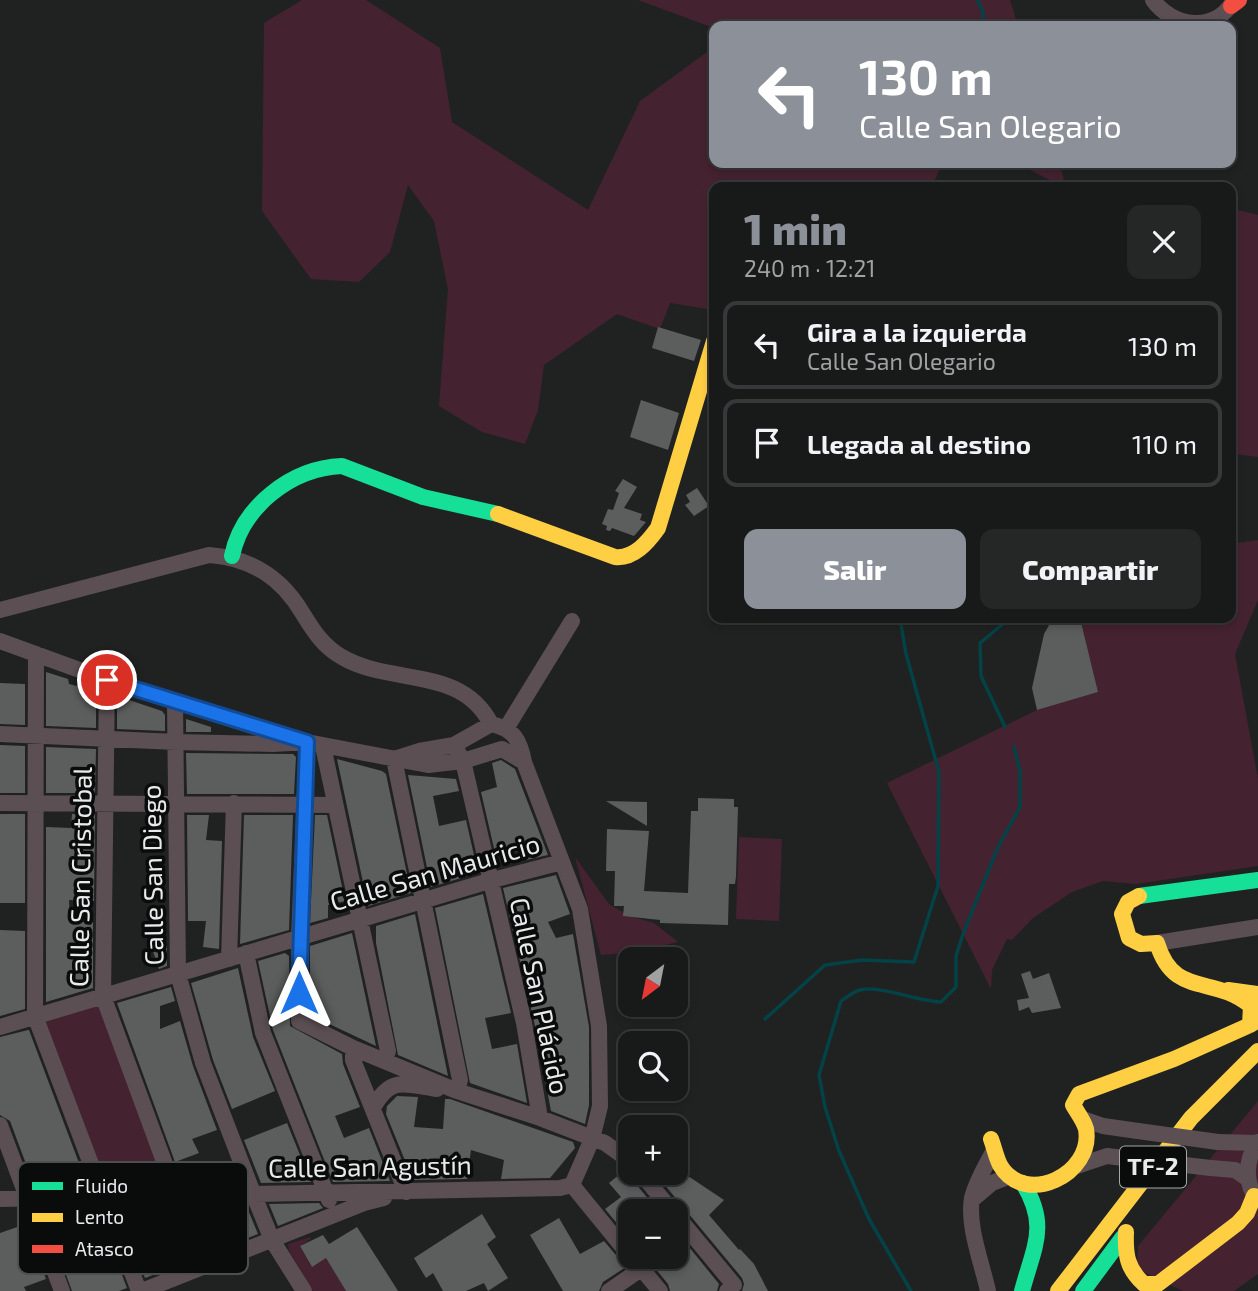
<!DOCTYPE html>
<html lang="es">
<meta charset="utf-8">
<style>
body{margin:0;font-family:"Exo 2",sans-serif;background:#252727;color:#f1f3f6;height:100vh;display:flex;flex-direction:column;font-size:26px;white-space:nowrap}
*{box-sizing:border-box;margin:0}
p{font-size:23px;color:#9fa1a2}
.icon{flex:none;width:38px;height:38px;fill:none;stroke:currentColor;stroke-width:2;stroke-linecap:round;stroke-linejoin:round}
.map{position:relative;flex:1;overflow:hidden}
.side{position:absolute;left:709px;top:182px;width:527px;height:441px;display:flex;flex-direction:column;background:#181a1a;border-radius:14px;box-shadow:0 4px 10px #0003,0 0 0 2px #363839}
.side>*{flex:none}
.banner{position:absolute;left:709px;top:21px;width:527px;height:147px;border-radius:14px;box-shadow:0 4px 10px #0003,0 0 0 2px #363839;background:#8c9099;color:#fff;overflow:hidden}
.needle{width:46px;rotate:212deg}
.buttons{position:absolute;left:618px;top:947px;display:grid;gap:14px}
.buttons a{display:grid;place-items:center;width:70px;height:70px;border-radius:14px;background:#181a1a;box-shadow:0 4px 10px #0003,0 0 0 2px #363839;font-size:35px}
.pin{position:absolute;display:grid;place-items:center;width:60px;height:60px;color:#fff;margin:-30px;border:4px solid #fff;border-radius:50%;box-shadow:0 2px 7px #0007}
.me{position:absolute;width:77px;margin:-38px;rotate:0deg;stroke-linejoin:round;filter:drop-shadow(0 0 5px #0008)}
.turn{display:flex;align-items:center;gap:24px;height:147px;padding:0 35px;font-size:32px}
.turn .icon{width:91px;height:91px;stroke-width:2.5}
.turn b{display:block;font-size:49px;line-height:60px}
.round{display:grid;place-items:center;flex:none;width:74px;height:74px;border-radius:14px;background:#252727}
.head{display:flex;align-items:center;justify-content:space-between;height:119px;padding:0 35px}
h1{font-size:42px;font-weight:800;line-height:52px;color:#8c9099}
.cta{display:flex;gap:14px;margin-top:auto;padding:14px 35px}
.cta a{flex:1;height:80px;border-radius:14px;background:#8c9099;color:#fff;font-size:28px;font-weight:800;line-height:80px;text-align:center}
.cta a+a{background:#252727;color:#f1f3f6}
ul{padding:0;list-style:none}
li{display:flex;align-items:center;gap:21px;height:88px;margin:0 14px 10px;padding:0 21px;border:4px solid #363839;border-radius:14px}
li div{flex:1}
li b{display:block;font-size:26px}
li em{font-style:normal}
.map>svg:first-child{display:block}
.green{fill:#452230}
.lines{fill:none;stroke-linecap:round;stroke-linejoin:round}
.stream{stroke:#034246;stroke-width:3.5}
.building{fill:#5c5e5e}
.street{stroke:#5b4f53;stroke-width:16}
.fast{stroke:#16e098;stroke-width:16}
.slow{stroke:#ffcf43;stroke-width:16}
.jam{stroke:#f24e42;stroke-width:16}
.street-bridge{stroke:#5b4f53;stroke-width:16}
.route-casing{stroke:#114b97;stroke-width:18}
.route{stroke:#1a73e8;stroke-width:12}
.labels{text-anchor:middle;stroke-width:7;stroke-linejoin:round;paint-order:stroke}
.shield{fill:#0a0c0c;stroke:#a5a7a8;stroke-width:2}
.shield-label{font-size:24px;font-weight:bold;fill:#e8eaeb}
.street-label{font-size:26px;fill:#e8eaeb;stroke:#0a0c0c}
.key{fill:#0a0c0c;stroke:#4d4f4f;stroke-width:2}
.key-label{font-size:19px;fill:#e8eaeb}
</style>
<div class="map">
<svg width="1258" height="1291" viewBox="0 0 1258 1291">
<rect width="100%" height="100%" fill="#202222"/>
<path class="green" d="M302,0H366L440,48L452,122L588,210L640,101L714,47V163H942L932,187H714V310L670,303L660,329L617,314L544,365L538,410L525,444L482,432L439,406L448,289L434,221L408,185L390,252L359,282L311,279L262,211L264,23Z
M638,0H1010L1018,26L714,28Z
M1016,163H1059L1066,187H1064Z
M1230,208L1258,215V457L1236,454L1230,481Z
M1258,540V600L1235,654L1258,779V866L1136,884L1103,881L1072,892L1033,918L1012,940L1007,939L992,970L991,989L887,783L1037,710L1098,692L1080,618H1230V544Z
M739,837L782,839L779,921L736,919Z
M575,857L609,904L629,916L654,923L678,942L635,952L601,955Z
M103,996L176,1194L104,1197L35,1016Z
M1258,1101V1274L1234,1291H1183L1137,1269L1138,1246Z
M310,1237L311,1239L300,1246L311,1266L326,1258L346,1291H313L289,1251L288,1244Z"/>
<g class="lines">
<path class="stream" d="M977,0L983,11V26
M1005,727L981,676L980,643L1010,618
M765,1019L825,965L862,960L914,962L938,886L939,772L906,654L900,618
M911,1291L869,1219L839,1151L825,1107L819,1075L841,1001C846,998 854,991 860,990C878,985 918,1001 941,1002L956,987V956L963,934L998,847L1020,807V771L1014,747"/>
</g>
<path class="building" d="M658,327L701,340L694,361L652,348Z
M641,400L679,413L668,450L630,437Z
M623,479L637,487L624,508L642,514L640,520L646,522L634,536L612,528L610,531L606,530L607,526L602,524L608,509L613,510L619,493L615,491Z
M697,488L709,506L694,516L685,505L690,502L686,495Z
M1053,618H1080L1098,692L1037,710L1032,688L1044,634Z
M46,672L68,679L69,684L96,691V728L46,726Z
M0,683L25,684V725L0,724Z
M117,696L162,711L165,715V731L117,729Z
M186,719L211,727V732H186Z
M0,745L25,746V793H0Z
M46,747L96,749L95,793H46Z
M186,753L293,754L296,757L294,794H187Z
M337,759L382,771L386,774L411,893L368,906Z
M501,760L515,769L548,855L526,860L522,850L496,857L481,792L497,787L492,763Z
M408,775L456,779L459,791L433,796L439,826L466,820L478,873L431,887Z
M698,798L734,799V807H738L736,876L735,884H729L728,925L660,923V920L623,916L624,906H614L615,871H606L607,829L649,831L644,891L688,893L691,811H698Z
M606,801L647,802V826Z
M0,814H25V903H0Z
M72,814H95L94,901L69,900L70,922H93V988L46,1002V827L71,828Z
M187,815H209L206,840L222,841L219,949L203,947L206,921H188Z
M244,815H293L289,930L240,944Z
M315,815H327L345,901L328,905V918L310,923Z
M556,875L570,914L548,922L556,938L573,934L589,1027V1105L585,1124L551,1111L534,1021L503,888Z
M483,894L511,1013L485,1018L492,1049L517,1044L527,1103L470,1083L435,908Z
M415,914L448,1076L398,1055L376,943V926Z
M0,930L25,931V1009L0,1016Z
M352,933L376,1046L310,1015V946Z
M150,942L167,945V966L159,969Z
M285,953L289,956L290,1026L342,1054L343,1064L360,1107L335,1116L344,1138L369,1128L390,1181L333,1182L273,1030L258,961Z
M238,968L253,1037L275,1091L232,1109L213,1060L191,983Z
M1030,971L1033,979L1049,973L1061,1008L1032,1013L1029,1007L1019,1011L1017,1000L1029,998L1021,974Z
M171,987L175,1001L160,1006V1029L180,1021L193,1066L217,1130L192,1139L199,1153L175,1162L117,1003Z
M28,1030H29L88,1187L35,1188L10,1121L0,1115V1037Z
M397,1096L418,1097L414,1127L443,1129L445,1099H450L573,1142L575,1148L550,1178L501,1179L504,1160L471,1150L467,1179L413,1180L386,1114L387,1106Z
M287,1123L311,1182L261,1183L244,1140Z
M676,1168L724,1200L709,1215L739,1250L740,1249L754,1264L768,1291H742L744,1284L742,1278L654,1172H676Z
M625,1170L630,1171L632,1179L658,1211H630V1239L605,1209L621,1197L609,1183Z
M319,1203L323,1208L278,1226L269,1204Z
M246,1205L258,1234L212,1252L192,1206Z
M170,1206L192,1260L145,1278L119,1207Z
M96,1208L127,1288L119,1291H72L42,1209Z
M482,1214L496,1237L487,1244L508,1278L488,1291L484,1283L466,1291H443L433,1273L426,1278L414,1258Z
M559,1218L580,1254L604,1241L626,1267L603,1282L599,1291H563L530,1235Z
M26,1224L46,1279L24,1287L26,1291H0V1233Z
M357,1227L393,1283L398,1291H346L326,1258L312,1267L300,1246L323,1235L329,1244Z
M676,1231L719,1284L717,1291H670L668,1284L645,1256H676Z"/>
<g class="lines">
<path class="street" d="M1153,0C1173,28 1216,33 1234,0
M0,610L209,555C252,558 282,578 303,614C314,632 324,647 342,657C391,686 461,665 491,724
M0,641L107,680L294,739
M36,654L35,1016L139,1291
M107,680L103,996L176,1194L206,1266
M175,702L178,974L203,1063L253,1193L272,1240L304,1291
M507,727L572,621
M0,734L176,742L273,744L307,742L428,765L463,761L502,749L524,762
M307,742L299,938V1021L353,1048L457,1091L540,1118L605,1143L630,1161
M323,746L388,1051L384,1061
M458,752L463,761L524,1023L540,1118
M394,759L419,751L454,745L491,724C514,729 520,740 524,762L580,909L599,1026L600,1106L592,1139L572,1185
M394,759L460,1080L457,1091
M0,803L334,805
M1157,943L1258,927
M246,953L263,1033L329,1200
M229,959L234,803
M0,1027L489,881L562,862
M353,1048V1060L406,1192
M374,1106C392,1075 405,1085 437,1089
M1083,1119L1103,1126L1138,1131
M0,1125L62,1291
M1218,1142L1256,1143
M1258,1142C1245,1160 1244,1183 1258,1201
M1077,1166L1107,1156L1132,1159
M1211,1168L1235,1170L1248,1179
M640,1172L672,1211
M572,1185L630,1256
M0,1199L560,1188L572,1185
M972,1200L992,1183L1010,1176
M676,1215L734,1285L727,1291
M631,1256L660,1291
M142,1291L364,1203L384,1198
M609,1291L641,1269
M988,1291C982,1263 967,1226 972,1198C976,1182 985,1167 993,1152"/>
<path class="fast" d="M232,556C242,507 291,468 342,466L423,497L498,514
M1139,896L1258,880
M1022,1291C1034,1246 1049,1226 1023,1183
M1083,1291L1123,1237"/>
<path class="slow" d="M498,514L615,557C634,559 648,542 658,528L714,341
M1228,990L1258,994
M1250,1025L1258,1020
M991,1139C994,1147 996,1157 1000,1165C1025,1208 1094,1174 1086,1129C1084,1121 1077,1112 1073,1105L1079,1094L1174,1059L1250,1025L1251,1006C1213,974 1174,999 1157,943L1141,944L1129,938L1122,914L1128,902L1139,896
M1126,1232C1125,1254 1127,1269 1144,1284H1158L1238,1223L1247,1213L1254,1196
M1058,1291L1191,1118L1258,1051"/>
<path class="jam" d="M1231,6L1239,0"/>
<path class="street-bridge" d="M1138,1131L1218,1142
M1132,1159L1211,1168"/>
</g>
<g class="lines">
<defs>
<path id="route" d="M107,680L307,742L299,993"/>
</defs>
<use href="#route" class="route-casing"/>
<use href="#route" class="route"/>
</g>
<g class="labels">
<rect class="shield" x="1120" y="1146.5" width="66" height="41" rx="5"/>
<g class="shield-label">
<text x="1153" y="1175">TF-2</text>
</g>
<g class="street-label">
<text transform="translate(435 873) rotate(-16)" y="9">Calle San Mauricio</text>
<text transform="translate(153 875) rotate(-91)" y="9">Calle San Diego</text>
<text transform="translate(81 877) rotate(-89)" y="9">Calle San Cristobal</text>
<text transform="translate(539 996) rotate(78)" y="9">Calle San Plácido</text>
<text transform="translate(370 1167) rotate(-1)" y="9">Calle San Agustín</text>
</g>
</g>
<rect x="18" y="1162" width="230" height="112" rx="10" class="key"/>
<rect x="32" y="1182" width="31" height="8" fill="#16e098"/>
<rect x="32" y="1213" width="31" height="9" fill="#ffcf43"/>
<rect x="32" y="1245" width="31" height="8" fill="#f24e42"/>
<g class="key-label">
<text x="75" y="1193">Fluido</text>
<text x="75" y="1224">Lento</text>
<text x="75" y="1256">Atasco</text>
</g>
</svg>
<div class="buttons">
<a><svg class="needle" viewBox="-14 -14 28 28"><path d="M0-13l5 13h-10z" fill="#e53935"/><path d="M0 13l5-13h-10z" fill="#9fa1a2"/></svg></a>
<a><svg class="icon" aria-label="search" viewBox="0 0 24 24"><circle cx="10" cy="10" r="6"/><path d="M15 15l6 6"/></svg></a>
<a>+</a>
<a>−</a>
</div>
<div class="pin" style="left:107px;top:680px;background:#d93025"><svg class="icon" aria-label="arrive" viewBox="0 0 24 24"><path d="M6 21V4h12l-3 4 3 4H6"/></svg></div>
<svg class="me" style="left:299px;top:993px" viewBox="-20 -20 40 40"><path d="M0-17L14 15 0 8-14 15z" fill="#1a73e8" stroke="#fff" stroke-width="4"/></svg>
<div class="banner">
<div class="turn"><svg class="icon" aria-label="left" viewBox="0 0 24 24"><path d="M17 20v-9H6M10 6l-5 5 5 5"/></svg><div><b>130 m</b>Calle San Olegario</div></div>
</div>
<section class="side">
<div class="head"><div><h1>1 min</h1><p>240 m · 12:21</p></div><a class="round"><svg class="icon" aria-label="close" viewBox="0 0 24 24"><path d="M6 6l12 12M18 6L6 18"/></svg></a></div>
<ul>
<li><svg class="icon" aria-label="left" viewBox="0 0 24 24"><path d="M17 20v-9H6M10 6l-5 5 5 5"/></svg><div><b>Gira a la izquierda</b><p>Calle San Olegario</p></div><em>130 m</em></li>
<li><svg class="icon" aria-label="arrive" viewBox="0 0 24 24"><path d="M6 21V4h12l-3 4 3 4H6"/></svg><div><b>Llegada al destino</b></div><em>110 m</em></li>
</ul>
<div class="cta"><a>Salir</a><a>Compartir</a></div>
</section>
</div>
